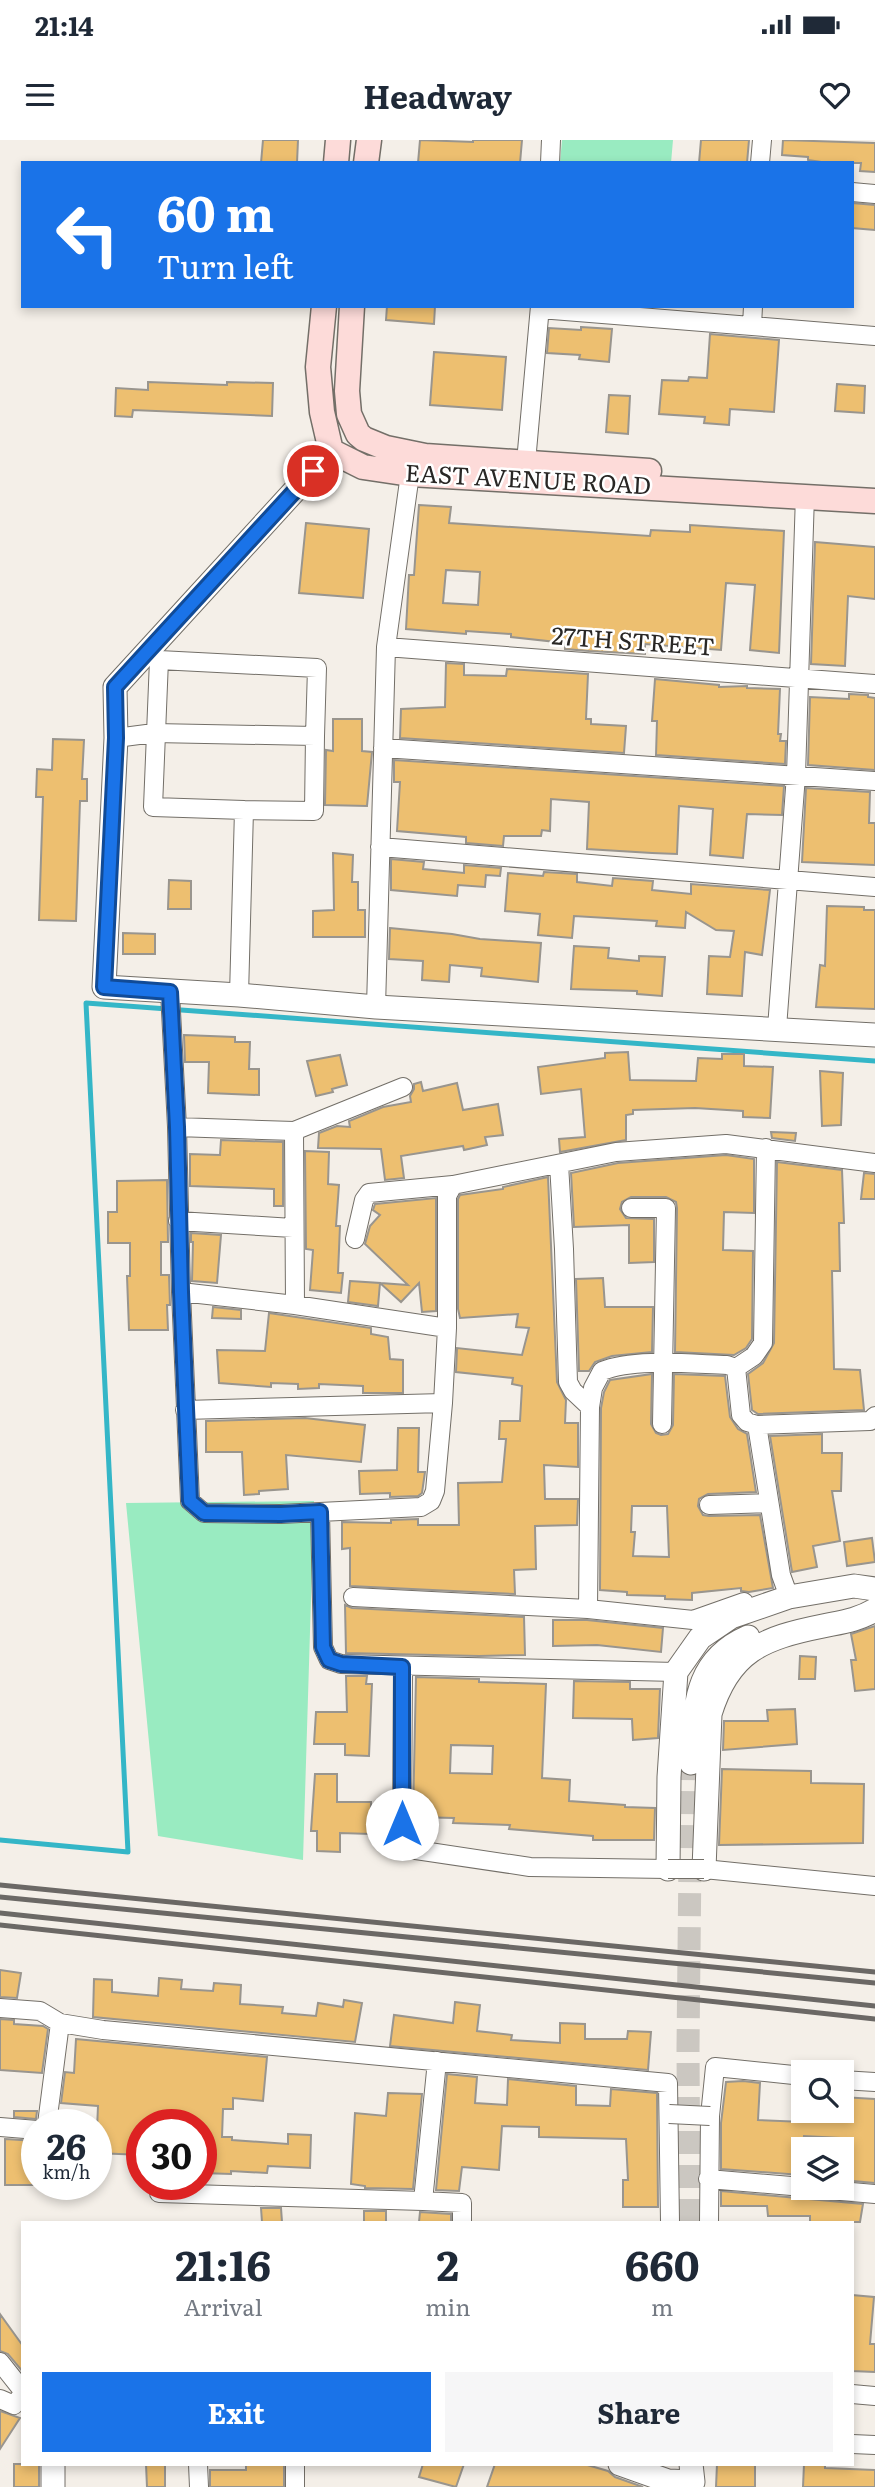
<!DOCTYPE html>
<style>
body{margin:0;font-family:Literata,serif;background:#f6f6f7;color:#1f2937;height:100vh;display:flex;flex-direction:column;font-size:26px;white-space:nowrap}
*{box-sizing:border-box;margin:0}
p{font-size:23px;color:#747a83}
.icon{flex:none;width:38px;height:38px;fill:none;stroke:currentColor;stroke-width:2;stroke-linecap:round;stroke-linejoin:round}
.map{position:relative;flex:1;overflow:hidden}
.sheet{position:absolute;left:21px;top:2081px;width:833px;height:245px;display:flex;flex-direction:column;background:#fff;border-radius:0px;box-shadow:0 4px 10px #0003}
.sheet>*{flex:none}
.banner{position:absolute;left:21px;top:21px;width:833px;height:147px;border-radius:0px;box-shadow:0 4px 10px #0003;background:#1a73e8;color:#fff;overflow:hidden}
.tools{position:absolute;left:791px;top:1920px;display:grid;gap:14px}
.tools a{display:grid;place-items:center;width:63px;height:63px;border-radius:0px;background:#fff;box-shadow:0 4px 10px #0003;font-size:35px}
.speed{position:absolute;left:21px;top:1969px;display:flex;gap:14px;font-size:35px;font-weight:700;text-align:center}
.speed>*{display:grid;place-content:center;width:91px;height:91px;border-radius:50%;background:#fff;box-shadow:0 4px 10px #0003;line-height:1}
.speed small{font-size:18px;font-weight:400}
.speed .limit{border:10px solid #d22;background:#fff;color:#111}
.pin{position:absolute;display:grid;place-items:center;width:60px;height:60px;color:#fff;margin:-30px;border:4px solid #fff;border-radius:50%;box-shadow:0 2px 7px #0007}
.me{position:absolute;width:77px;margin:-38px;rotate:0deg;stroke-linejoin:round;filter:drop-shadow(0 0 5px #0008)}
.turn{display:flex;align-items:center;gap:24px;height:147px;padding:0 21px;font-size:32px}
.turn .icon{width:91px;height:91px;stroke-width:2.5}
.turn b{display:block;font-size:49px;line-height:60px}
.eta{display:flex;justify-content:space-evenly;align-items:center;height:119px;text-align:center}
.eta b{font-size:42px;font-weight:700;line-height:49px}
.primary-button{display:flex;gap:14px;margin-top:auto;padding:14px 21px}
.primary-button a{flex:1;height:80px;border-radius:0px;background:#1a73e8;color:#fff;font-size:28px;font-weight:700;line-height:80px;text-align:center}
.primary-button a+a{background:#f6f6f7;color:#1f2937}
.status{display:flex;justify-content:space-between;align-items:center;height:49px;padding:0 35px;background:#fff;direction:ltr}
.status svg{height:19px;fill:currentColor}
header{display:flex;justify-content:space-between;align-items:center;height:91px;padding:0 21px;background:#fff;font-size:32px;font-weight:700}
.map>svg:first-child{display:block}
.green{fill:#99ebc1}
.lines{fill:none;stroke-linecap:round;stroke-linejoin:round}
.stream{stroke:#34b6c7;stroke-width:5}
.building{fill:#edbf70;stroke:#99958e;stroke-width:2;fill-rule:evenodd}
.tertiary-tunnel{stroke:#cbc7c1;stroke-width:23;stroke-dasharray:23 11;stroke-linecap:butt}
.minor-casing{stroke:#736f68;stroke-width:20}
.tertiary-casing{stroke:#736f68;stroke-width:25}
.secondary-casing{stroke:#736f68;stroke-width:27}
.minor{stroke:#fff;stroke-width:18}
.tertiary{stroke:#fff;stroke-width:23}
.secondary{stroke:#fddbd9;stroke-width:24}
.rail{stroke:#6b6865;stroke-width:5}
.minor-bridge-casing{stroke:#736f68;stroke-width:20;stroke-linecap:butt}
.minor-bridge{stroke:#fff;stroke-width:18}
.route-casing{stroke:#114b97;stroke-width:18}
.route{stroke:#1a73e8;stroke-width:12}
.labels{text-anchor:middle;stroke-width:5;stroke-linejoin:round;paint-order:stroke}
.street-label{font-size:24px;fill:#292725;stroke:#fff}
</style>
<div class="status"><b>21:14</b><svg viewBox="0 0 49 12"><path d="M0 12V9h3v3zM5 12V6h3v6zM10 12V3h3v9zM15 12V0h3v12zM26 1h20v11H26zM47 4h2v5h-2z"/></svg></div>
<header><svg class="icon" aria-label="menu" viewBox="0 0 24 24"><path d="M4 6h16M4 12h16M4 18h16"/></svg>Headway<svg class="icon" aria-label="heart" viewBox="0 0 24 24"><path d="M12 20l-8-8c-3-5 5-10 8-4 3-6 11-1 8 4z"/></svg></header>
<div class="map">
<svg width="875" height="2347" viewBox="0 0 875 2347">
<rect width="100%" height="100%" fill="#f4efe8"/>
<path class="green" d="M562,0H673L671,23H560Z
M314,1361L303,1720L158,1696L126,1363Z"/>
<g class="lines">
<path class="stream" d="M0,1700L128,1712L86,863L875,921"/>
</g>
<path class="building" d="M263,0H298L297,23H261Z
M420,0L473,2V0H522L520,23H418Z
M701,0H749L747,23H699Z
M783,0L875,3V32L860,31L861,23H828L808,20V17L782,15Z
M852,63L875,65V90L852,88Z
M387,166H435L434,184L386,180Z
M581,187L612,189L609,222L579,219L580,215L547,213L549,188L581,190Z
M710,194L779,200L774,272L730,269L729,285L704,283L705,277L659,274L662,240L688,241L689,237L707,238Z
M434,212L506,217L502,270L430,265Z
M148,242L227,245V242L273,243L272,276L133,270L132,277L115,276L116,248L148,250Z
M837,244L865,246L864,273L835,271Z
M609,255L630,256L628,294L606,292Z
M419,365L451,367L449,383L650,396L651,390L690,392V385L784,391L779,513L750,510L755,445L726,443L721,510L645,504V514L589,511L565,509V503L511,497V494L466,491V494L406,489L409,435H414ZM446,430L480,432L478,465L443,463Z
M306,383L369,389L363,458L299,453Z
M815,402L875,407V459L848,456L845,526L811,524Z
M446,523L464,524V535L506,536L507,529L588,534L586,579H591V584L626,586L624,613L400,598L401,569L445,567Z
M655,539L719,545V547L747,546V548L780,549L778,594H781L780,601H786L785,624L656,615L657,581H652Z
M849,554L868,555V557L875,558V630L808,625L810,557L849,559Z
M333,579H362V611L372,612L367,666L325,665L326,610L333,611Z
M53,599L84,600L82,639H87V661H80L76,781L39,780L43,657H36L37,629L52,630Z
M394,620L784,646L782,675L747,674L743,718L710,715L713,669L679,666L677,714L652,713L587,709L589,662L551,659L550,691L542,690L541,696H504L503,706L466,703V697L397,691L400,642H394Z
M806,648L870,652L869,683H875V725L802,722Z
M333,713L353,715L352,742H358V770H365V797H313V771L334,770Z
M391,719L424,722L423,729L464,733V725L501,728L500,736L486,735L485,747L458,745L457,756L391,750Z
M544,732L577,734V742L612,746L613,738L653,741L652,750L691,754V744L770,750L762,815L745,812L742,856L707,854L709,816L730,817L734,791L716,790L686,772L685,788L656,786L657,781L574,776L572,798L538,795L540,774L505,771L508,733L543,736Z
M169,740L191,741V769H168Z
M827,766L864,767V770H875V869L816,867L820,825L825,826Z
M390,788L452,794L480,799L541,803L538,842L481,836L482,828L450,825L449,842L422,840L423,821L389,819Z
M123,793L155,794V814H123Z
M574,806L609,808L608,818L639,821V816L665,817L662,856L637,854V851L571,849Z
M184,895L235,897V902H250L249,929H259V955L208,953L209,922H185Z
M628,912L630,940L696,941L698,918L722,919V914H744V926L773,927L770,978L743,977V971L695,968L633,970V974L626,975V1000L560,1012L559,999L585,997L581,949L541,954L538,927L605,918V913Z
M340,915L347,945L332,949L333,952L316,956L307,921Z
M820,931L843,933L841,985L822,986Z
M421,942L423,951L457,943L463,970L498,964L503,995L485,997L487,1005L464,1010L463,1006L401,1016L404,1038L385,1040L381,1009L318,1008L319,993L337,986L350,987L349,981L383,967L411,962L410,956L414,949V944Z
M771,992L796,993L795,1001L772,998Z
M221,1000L283,1002V1066H274V1049L190,1046V1014L220,1015Z
M305,1011L329,1012L328,1044L339,1045L336,1086H340L338,1133H343L341,1153L310,1150L313,1110L306,1109Z
M726,1015L754,1019V1073L724,1072L723,1110L753,1111L752,1199L746,1208L734,1215L675,1212L677,1068L676,1062L666,1057H631L622,1062L620,1069L626,1078L654,1079V1122L629,1123V1085L574,1087L571,1033L618,1023Z
M777,1022L842,1030L844,1083H839L840,1131H832L834,1229L860,1230L864,1270L758,1274L752,1270L748,1234L763,1223L774,1203Z
M864,1033L875,1034V1059H861Z
M548,1037L557,1242L566,1260L565,1283H578V1327L544,1325L545,1359H578L577,1385L535,1386L536,1429L514,1430L515,1454L350,1446V1408L342,1409V1382L391,1383V1380L418,1379V1385H459L458,1343L502,1342L506,1299H499L500,1281H520L522,1246L512,1244L513,1238L456,1232L457,1208L522,1215L529,1188L516,1187L518,1174L460,1178L458,1169V1059L460,1055L503,1049V1047Z
M167,1040L168,1102H161V1135H169L170,1165H167L168,1190H129L127,1136H130V1103H108V1072H117V1041Z
M436,1058V1171L422,1172L419,1143L401,1162L380,1143L408,1145L365,1104L370,1086L380,1075L373,1070L375,1064Z
M191,1093L221,1095L217,1143L192,1141L193,1102H191Z
M603,1138L605,1167H653L652,1212L612,1216L595,1222L589,1231H579L576,1139Z
M350,1141L380,1143L378,1166L348,1162Z
M213,1167L241,1170V1179L212,1178Z
M269,1173L371,1188V1194L388,1197L390,1219L403,1220V1253H363V1246L319,1244V1248L298,1249V1244L271,1243V1247L219,1243L217,1210L265,1211Z
M652,1234L651,1284L656,1293L661,1295L668,1294L673,1285L674,1234L725,1236L730,1277L738,1289L747,1294L756,1352L708,1354L699,1359L698,1366L703,1375L709,1376L760,1375L773,1448L749,1452L741,1451V1448L692,1453V1460L665,1459V1456L627,1455V1452L600,1450L601,1268L604,1252L610,1240ZM632,1366H667L669,1417L633,1416L635,1392H631Z
M305,1278L365,1285L361,1322L286,1315L288,1349L259,1351V1354L244,1355L242,1312H206V1281Z
M398,1288H419L418,1332H425L422,1353L418,1356L390,1357V1353L360,1354L359,1331L397,1330Z
M822,1294V1313H842L841,1351H832L840,1401L813,1406L817,1427L792,1432L770,1296Z
M872,1398L875,1422L847,1426L844,1402Z
M345,1465L352,1468L524,1477L525,1515L479,1516L346,1513Z
M553,1480H587L663,1488L661,1512L597,1505L553,1506Z
M875,1486V1549L855,1551L851,1520H856L851,1494Z
M800,1516L816,1517L815,1539H799Z
M346,1536H367L366,1544H372L369,1616L345,1615V1604H314L316,1572H347Z
M416,1537L479,1539V1542L546,1544L542,1638L570,1640L569,1661L625,1665V1667L655,1668L654,1700H593V1696L509,1689L510,1685L453,1683L454,1678L413,1677ZM451,1605L493,1606L492,1634L450,1633Z
M574,1541L630,1542V1549H660L658,1598L633,1600L632,1579L573,1578Z
M795,1569L797,1604L723,1610L724,1581H768L767,1570Z
M722,1629L811,1631V1643L864,1644L863,1703L719,1705Z
M315,1634H337V1662H371V1694L340,1693V1712L317,1711V1691H311Z
M0,1830L21,1833L17,1858L0,1857Z
M159,1838L182,1840L181,1849L213,1851L214,1843L241,1845L240,1864L283,1867L282,1873L316,1876L318,1863L343,1867L344,1860L362,1863L355,1902L93,1877L94,1839L112,1840V1852L158,1856Z
M455,1862L480,1865L477,1891L512,1895L511,1900L560,1903V1883L585,1884V1899H627L628,1891L651,1892L648,1930L390,1906L394,1875L453,1883Z
M0,1879L14,1880V1884L43,1886L48,1889L42,1933L0,1930Z
M76,1899L267,1917L263,1961L233,1958V1969H223L222,1997H232V2000L288,2004V1994L311,1995L310,2028L268,2026L267,2033L231,2031V2034L201,2033V1984H142V2015L96,2013L98,1966L61,1963L65,1932L74,1933Z
M447,1934L477,1937L475,1963L507,1965L508,1939L576,1946V1965L610,1966L611,1949L657,1953L658,2067H623V2040H628L626,1999L539,1997V1987L502,1986L499,2030L462,2027L459,2051L436,2050Z
M743,1941L760,1943L758,1980L804,1982L805,1970H842V1957L875,1959V2043L842,2040L840,1998L804,1996L801,2035L721,2029V1983L726,1942Z
M388,1953L422,1954L413,2049L365,2048V2046L351,2044L355,1973L386,1976Z
M14,1971H37L36,1979L14,1977Z
M5,1999L37,2001V2045H5Z
M721,2051L863,2064L860,2082H810V2076H768L767,2066H721Z
M261,2068H281L282,2082H262Z
M364,2071H386V2082H364Z
M420,2072L451,2074V2082H419Z
M852,2155L874,2157L870,2204H875V2232L852,2231Z
M0,2174L23,2206V2232L8,2214L0,2211Z
M0,2271L20,2278L0,2309Z
M14,2324H39V2347H14Z
M146,2324H165V2347H147Z
M246,2324H284V2347H210V2330H246Z
M423,2324H464L456,2347L419,2337Z
M495,2324H584L608,2331L615,2337L643,2347H487Z
M717,2324H755V2347H716Z
M804,2324H825V2328L875,2330V2347H803Z"/>
<g class="lines">
<path class="tertiary-tunnel" d="M689,2082L688,1908L691,1623"/>
<defs>
<path id="minor" d="M550,23L551,0
M760,23L762,0
M852,52L875,54
M540,169L875,196
M752,186L753,166
M523,333L526,322L540,166
M386,507L875,544
M116,598L154,593L315,596L314,671L244,670L239,855
M383,608L875,641
M244,670L153,667L159,520L317,528L315,596
M380,707L875,747
M170,852L177,987L181,1152L190,1361L204,1373L281,1374L320,1372L323,1507L329,1520L341,1524L676,1532
M376,867L386,507L410,334
M777,888L796,635L805,355
M177,987L294,991L403,947
M294,991L295,1165
M559,1024L564,1109L568,1242L573,1251L590,1267L588,1469
M631,1068H666L662,1284
M178,1081L293,1088
M355,1099L364,1060L369,1053L453,1045L616,1012L726,1004L875,1023
M181,1152L295,1165L447,1188L443,1263
M447,1188V1056L453,1045
M736,1228L754,1216L763,1203L766,1008
M590,1267L593,1248L602,1231C634,1218 692,1224 727,1225L736,1228L741,1275L747,1282L757,1285L870,1281L875,1276
M185,1270L443,1263L435,1351L431,1361L421,1367L320,1372
M757,1285L781,1435L789,1457
M709,1365L769,1363
M353,1457L588,1469L693,1480L744,1462
M403,1527L402,1684L407,1698L416,1710L530,1727L668,1729
M704,1729L875,1746
M0,1868L40,1871L60,1883L103,1890L668,1943L670,2082
M437,1921L423,2061L462,2063V2082
M842,1940L875,1942
M47,1984L60,1883
M0,1987L37,1990
M708,2039L803,2047
M806,2048L875,2054
M159,2053L423,2061
M709,2082L710,1976L715,1927L803,1936
M0,2222L23,2251
M852,2254L875,2256
M0,2259L14,2265L23,2254
M852,2304L875,2305
M198,2324L199,2347
M295,2347V2324"/>
<path id="tertiary" d="M331,311L115,547L116,598L104,847L239,855L376,867L875,895
M691,1623C696,1571 691,1522 748,1497
M668,1729L669,1637L676,1532L700,1498L731,1477L789,1457L854,1446L875,1449
M704,1729L710,1574C729,1511 763,1498 823,1486C842,1482 858,1480 875,1470
M620,2324L668,2341L693,2342L691,2324
M53,2347V2324"/>
<path id="secondary" d="M336,23L338,0
M366,23L369,0
M324,166L318,227L322,272L331,311L363,327L410,334L875,361
M352,166L347,251L349,274L358,294L364,299L386,308L425,316L649,331"/>
</defs>
<use href="#minor" class="minor-casing"/>
<use href="#tertiary" class="tertiary-casing"/>
<use href="#secondary" class="secondary-casing"/>
<use href="#minor" class="minor"/>
<use href="#tertiary" class="tertiary"/>
<use href="#secondary" class="secondary"/>
<path class="rail" d="M0,1745L875,1832
M0,1757L875,1843
M0,1773L875,1866
M0,1785L875,1879"/>
<defs>
<path id="minor-bridge" d="M668,1729H704
M669,1974L710,1976"/>
</defs>
<use href="#minor-bridge" class="minor-bridge-casing"/>
<use href="#minor-bridge" class="minor-bridge"/>
</g>
<g class="lines">
<defs>
<path id="route" d="M313,331L115,547L116,598L104,847L170,852L177,987L181,1152L190,1361L204,1373L281,1374L320,1372L323,1507L329,1520L341,1524L402,1527V1684"/>
</defs>
<use href="#route" class="route-casing"/>
<use href="#route" class="route"/>
</g>
<g class="labels">
<g class="street-label">
<text transform="translate(528 340) rotate(3)" y="8">EAST AVENUE ROAD</text>
<text transform="translate(633 502) rotate(4)" y="8">27TH STREET</text>
</g>
</g>
</svg>
<div class="tools">
<a><svg class="icon" aria-label="search" viewBox="0 0 24 24"><circle cx="10" cy="10" r="6"/><path d="M15 15l6 6"/></svg></a>
<a><svg class="icon" aria-label="layers" viewBox="0 0 24 24"><path d="M12 4l9 5-9 5-9-5zM3 14l9 5 9-5"/></svg></a>
</div>
<div class="speed"><div>26<small>km/h</small></div><div class="limit">30</div></div>
<div class="pin" style="left:313px;top:331px;background:#d93025"><svg class="icon" aria-label="arrive" viewBox="0 0 24 24"><path d="M6 21V4h12l-3 4 3 4H6"/></svg></div>
<svg class="me" style="left:402px;top:1684px" viewBox="-20 -20 40 40"><circle r="19" fill="#fff"/><path d="M0-13L10 11 0 6-10 11z" fill="#1a73e8"/></svg>
<div class="banner">
<div class="turn"><svg class="icon" aria-label="left" viewBox="0 0 24 24"><path d="M17 20v-9H6M10 6l-5 5 5 5"/></svg><div><b>60 m</b>Turn left</div></div>
</div>
<section class="sheet">
<div class="eta">
<div><b>21:16</b><p>Arrival</p></div>
<div><b>2</b><p>min</p></div>
<div><b>660</b><p>m</p></div>
</div>
<div class="primary-button"><a>Exit</a><a>Share</a></div>
</section>
</div>
